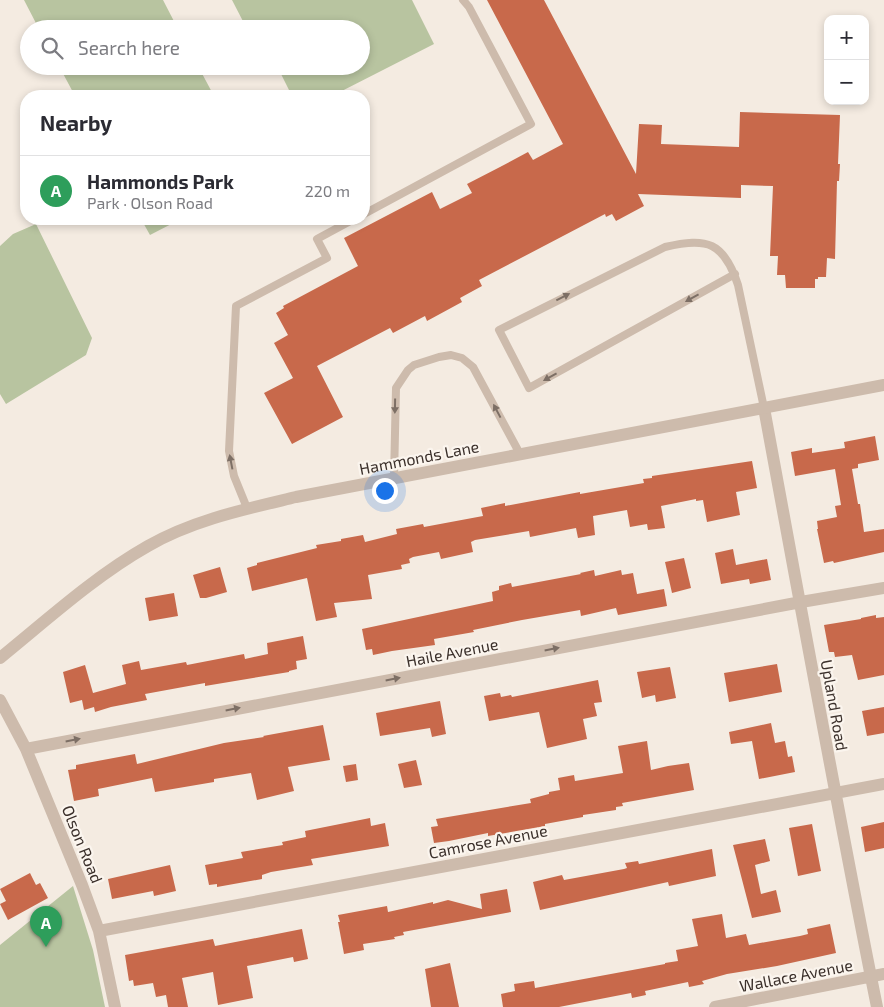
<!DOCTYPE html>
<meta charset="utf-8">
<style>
:root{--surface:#fff;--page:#f2f2f3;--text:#2b2b33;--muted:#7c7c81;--line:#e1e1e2;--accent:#7c3aed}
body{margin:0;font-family:"Exo 2",sans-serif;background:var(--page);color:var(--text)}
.controls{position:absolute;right:15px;top:15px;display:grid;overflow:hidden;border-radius:10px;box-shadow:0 2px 8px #0003}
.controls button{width:45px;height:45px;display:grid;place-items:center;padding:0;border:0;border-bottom:1px solid var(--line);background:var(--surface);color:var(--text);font:25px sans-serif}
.you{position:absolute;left:384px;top:490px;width:18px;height:18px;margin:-12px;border:4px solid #fff;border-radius:50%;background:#1a73e8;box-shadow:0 0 0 8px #1a73e833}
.badge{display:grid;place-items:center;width:32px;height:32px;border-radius:50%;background:var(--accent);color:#fff;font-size:16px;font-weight:700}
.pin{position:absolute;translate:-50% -41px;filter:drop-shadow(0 1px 2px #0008)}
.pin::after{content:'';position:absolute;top:26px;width:18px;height:15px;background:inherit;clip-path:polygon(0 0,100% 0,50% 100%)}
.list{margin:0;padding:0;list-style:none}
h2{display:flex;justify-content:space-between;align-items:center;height:65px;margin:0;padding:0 20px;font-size:21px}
h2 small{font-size:16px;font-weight:400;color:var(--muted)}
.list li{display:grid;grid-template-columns:32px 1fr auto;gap:15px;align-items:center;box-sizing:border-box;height:70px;padding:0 20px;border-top:1px solid var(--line)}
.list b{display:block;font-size:19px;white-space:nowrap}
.list p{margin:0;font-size:16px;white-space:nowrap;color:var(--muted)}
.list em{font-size:16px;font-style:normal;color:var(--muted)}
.icon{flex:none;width:28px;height:28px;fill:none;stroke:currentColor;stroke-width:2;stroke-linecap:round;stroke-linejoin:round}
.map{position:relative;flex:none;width:884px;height:1007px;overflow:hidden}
.search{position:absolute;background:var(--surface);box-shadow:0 2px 8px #0003;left:20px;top:20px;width:350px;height:55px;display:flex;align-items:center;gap:12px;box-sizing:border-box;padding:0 18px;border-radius:28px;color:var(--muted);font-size:19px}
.panel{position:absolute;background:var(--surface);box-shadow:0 2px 8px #0003;left:20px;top:90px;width:350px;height:135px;border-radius:20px}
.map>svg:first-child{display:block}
.green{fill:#b8c4a0}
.building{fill:#c8694b}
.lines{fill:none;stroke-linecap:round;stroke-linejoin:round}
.service{stroke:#cdbbac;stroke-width:8}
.minor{stroke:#cdbbac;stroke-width:12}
.tertiary{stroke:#cdbbac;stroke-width:12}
.oneway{fill:#7d6f65}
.labels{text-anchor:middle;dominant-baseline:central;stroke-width:4.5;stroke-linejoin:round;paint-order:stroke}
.street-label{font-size:16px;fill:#3b302b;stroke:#fbf5ee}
</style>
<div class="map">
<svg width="884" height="1007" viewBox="0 0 884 1007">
<rect width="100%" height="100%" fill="#f4ebe1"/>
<path class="green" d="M24 0H163L178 29H39Z
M232 0H412L434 44 332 96H292L278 68 267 66H361V29H247Z
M59 66H198L214 96H75Z
M141 219H181L150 235Z
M36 224 92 338 86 355 6 404 0 394V246L13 234Z
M73 886 93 950 105 1007H0V945Z"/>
<path class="building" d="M487 0H544L636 174 639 124 662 125 661 144 739 147 740 112 840 115 838 164H840L839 181H837L835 259 827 258 826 277H818V279H815V288H786L785 275H777L778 256H770L773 186 741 185V198L638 194 644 206 616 221 612 214 606 217 605 214 479 280 482 286 460 298 462 302 427 321 425 316 393 333 390 328 317 366 343 417 292 444 264 393 293 378 274 343 288 335 276 313 284 308 283 306 358 266 344 238 432 192 440 209 472 193 467 184 500 167 528 152 533 160 563 144Z
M875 436 879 460 858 464V468L852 469 858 504H860L864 532 884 529V552L834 563 833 561 824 563 817 529H818L817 521 837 517 835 506 841 505 835 469 795 476 791 452 812 448V453L845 448 844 442Z
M752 461 757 488 736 492 740 515 707 522 703 500 696 501V499L661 506 665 528 648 530 647 524 630 527 627 510 593 516 595 535 578 538 576 528 530 537 529 531 475 540 471 542 473 552 441 559 439 552 413 557 409 559 410 563 401 565 402 569 368 575 372 599 334 603 337 617 316 621 307 578 252 591 247 568 257 565V563L317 548 316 545 341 541V539L363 535 365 542 397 534 396 529 423 524 424 527 483 516 481 508 505 503V506L580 492V494L644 483 643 479 652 478V476Z
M733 549 736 565 767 559 771 580 750 584 749 579 721 584 715 553Z
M684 558 691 588 672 593 665 562Z
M220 567 227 592 206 598H200L193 575Z
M594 570 595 576 621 570 622 575 633 573 637 594 664 589 667 606 618 615 616 608 581 616 580 610 522 620 473 630 474 632 434 639 435 645 392 651 373 655 372 649 366 650 362 629 493 601 492 592 499 590V586L511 583 512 587 581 574 580 573Z
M174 593 178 616 149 621 145 598Z
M876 615V618L884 617V675L858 680 852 655 835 657 834 652H829L824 625 861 619V618Z
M303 636 307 659 296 661 297 669 289 671V672L205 686V683L145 694 147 700 111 707 95 712 94 707 84 710 82 700 70 703 63 672 85 665 93 693 126 684 122 665 139 661 141 670 186 662 187 665 244 654 245 659 268 654 267 643Z
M777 664 782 692 729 702 724 673Z
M670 667 676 698 656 702 655 695 642 698 637 672Z
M598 680 602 702 594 703 597 716 583 719 587 739 547 748 539 712 489 721 484 696 500 693 501 697 511 695 512 697Z
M440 701 446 734 432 737 430 728 380 736 376 713Z
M884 707V733L867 736 862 711Z
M771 723 775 743 785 741 788 757 792 756 795 772 759 779 752 741 731 744 729 732Z
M323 725 330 760 288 767 294 791 257 800 251 773 214 779V782L155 792 152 778 98 789 99 796 74 801 68 770 76 769V765L135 754 137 764 224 743 264 737 263 736Z
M647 741 651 770 668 766 689 763 694 790 622 803 623 806 616 807V810L583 815V817L545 824V826L488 836V833L449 841 434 843 431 827 438 826 436 819 531 803 530 799 549 794V792L560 790 558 778 574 775 575 781 623 773 618 746Z
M416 760 422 785 404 788 398 764Z
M356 764 358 780 346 782 343 766Z
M370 818 371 826 385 823 389 846 311 859 313 865 271 872 262 875V879L217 887V884L209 885 205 865 243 858 241 852 283 845 282 842 306 837 305 831Z
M884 822V848L865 852 861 827Z
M812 824 821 871 798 876 789 828Z
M765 839 770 861 755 865 761 894 776 890 781 912 752 918 733 845Z
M712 849 716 876 669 886 668 882 540 910 533 882 562 875 564 880 624 869 627 868 625 863 638 861 639 864Z
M170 865 176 891 154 896 153 891 112 899 108 879Z
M30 873 36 885 40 883 48 898 8 920 0 904 6 901 0 889Z
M507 889 511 912 403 932 404 935 394 937 395 939 363 944 364 950 344 954 338 922H340L338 915 387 906 388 912 433 902V904L448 900 482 909 480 894Z
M722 914 726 938 746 934 749 945 800 936 808 934 807 929 830 924 836 953 777 966 727 974 702 981 704 984 689 987 688 982 645 991 646 995 632 998 631 993 559 1007H503L501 994 515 991 514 984 534 981 535 988 665 964V963L678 961 676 950 698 946 692 919Z
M302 929 308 959 294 962 293 957 247 966 253 998 218 1005 213 972 182 978 188 1007H168L166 995 156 997 153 983 134 986 133 980 129 981 125 955 213 939 215 946Z
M450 963 459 1007H431L425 969Z"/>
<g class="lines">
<path class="service" d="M364 214 531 124 469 7 463 0
M735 274 529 388 499 330 665 247C707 237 724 242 738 285L764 408
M394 478 396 388 408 370 414 365 439 357 451 355 462 358 473 367 520 454
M247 508 234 476 229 451 236 306 327 258 317 239 354 219"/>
<path class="minor" d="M764 408C801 608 837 808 877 1007
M0 700 26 749 82 885 99 931 115 1007
M26 749 801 602 884 588
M99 931 884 784
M715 1007 884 974"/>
<path class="tertiary" d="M0 658C48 619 95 576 148 546 193 520 246 509 296 497L884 385"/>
</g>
<defs><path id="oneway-solid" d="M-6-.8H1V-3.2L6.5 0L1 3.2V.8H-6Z" transform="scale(1.25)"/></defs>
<g class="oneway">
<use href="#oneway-solid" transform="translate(563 297) rotate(-27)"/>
<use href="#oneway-solid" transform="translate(692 298) rotate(151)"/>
<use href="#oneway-solid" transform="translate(550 377) rotate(151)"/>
<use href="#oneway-solid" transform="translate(395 406) rotate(91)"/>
<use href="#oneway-solid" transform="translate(497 411) rotate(-118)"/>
<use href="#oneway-solid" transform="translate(231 462) rotate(-101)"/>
<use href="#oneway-solid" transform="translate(552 649) rotate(-11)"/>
<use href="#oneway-solid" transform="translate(393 679) rotate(-11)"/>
<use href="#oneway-solid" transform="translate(233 709) rotate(-11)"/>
<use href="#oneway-solid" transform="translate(73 740) rotate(-11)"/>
</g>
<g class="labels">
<g class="street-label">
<text transform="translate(419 457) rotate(-11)">Hammonds Lane</text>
<text transform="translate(452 652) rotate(-11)">Haile Avenue</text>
<text transform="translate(835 705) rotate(80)">Upland Road</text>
<text transform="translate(488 841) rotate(-11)">Camrose Avenue</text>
<text transform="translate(83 844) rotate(68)">Olson Road</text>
<text transform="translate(796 975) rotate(-11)">Wallace Avenue</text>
</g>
</g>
</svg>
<div class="controls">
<button>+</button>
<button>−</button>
</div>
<div class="you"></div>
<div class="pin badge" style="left:46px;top:947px;background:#2e9e5b">A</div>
<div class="search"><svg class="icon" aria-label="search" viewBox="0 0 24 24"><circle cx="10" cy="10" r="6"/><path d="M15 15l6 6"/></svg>Search here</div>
<section class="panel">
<h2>Nearby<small></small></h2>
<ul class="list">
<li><span class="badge" style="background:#2e9e5b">A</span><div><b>Hammonds Park</b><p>Park · Olson Road</p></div><em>220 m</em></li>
</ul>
</section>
</div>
